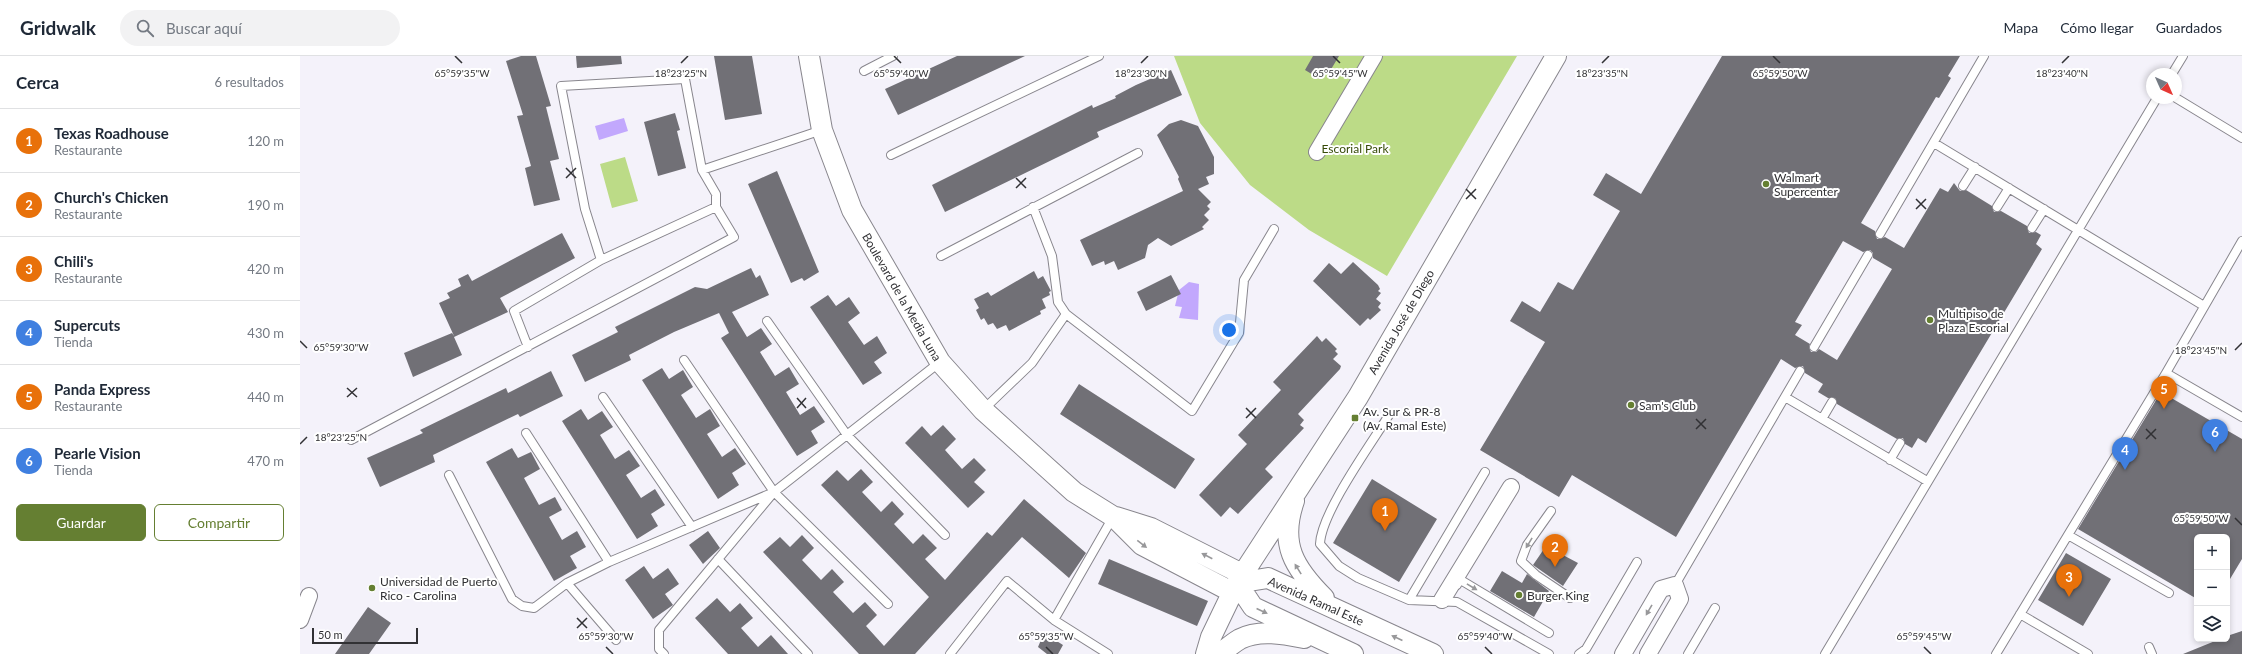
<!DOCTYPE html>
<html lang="es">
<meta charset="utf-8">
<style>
:root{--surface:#fff;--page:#f2f2f3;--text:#1f2937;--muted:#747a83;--line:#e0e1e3;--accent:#657f32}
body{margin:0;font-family:Lato,sans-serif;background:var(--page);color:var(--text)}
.controls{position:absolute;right:12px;bottom:12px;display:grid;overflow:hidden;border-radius:6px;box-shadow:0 2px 6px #0003}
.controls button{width:36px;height:36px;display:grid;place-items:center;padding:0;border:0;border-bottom:1px solid var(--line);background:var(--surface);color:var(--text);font:20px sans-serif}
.compass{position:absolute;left:1846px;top:12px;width:36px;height:36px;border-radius:50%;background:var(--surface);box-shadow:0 2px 6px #0003;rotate:135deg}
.scale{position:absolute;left:12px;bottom:10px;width:106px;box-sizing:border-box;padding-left:4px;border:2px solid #313134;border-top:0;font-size:11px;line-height:14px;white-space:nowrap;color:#313134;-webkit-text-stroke:3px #fff;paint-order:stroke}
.you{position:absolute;left:929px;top:274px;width:14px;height:14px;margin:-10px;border:3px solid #fff;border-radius:50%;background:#1a73e8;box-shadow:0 0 0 6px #1a73e833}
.badge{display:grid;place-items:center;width:26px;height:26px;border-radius:50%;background:var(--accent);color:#fff;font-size:13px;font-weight:700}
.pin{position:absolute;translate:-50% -33px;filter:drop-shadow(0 1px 2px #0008)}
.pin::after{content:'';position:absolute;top:21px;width:14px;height:12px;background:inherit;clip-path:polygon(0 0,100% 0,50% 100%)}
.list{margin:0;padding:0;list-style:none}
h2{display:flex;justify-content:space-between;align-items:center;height:52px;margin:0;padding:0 16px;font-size:17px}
h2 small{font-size:13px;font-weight:400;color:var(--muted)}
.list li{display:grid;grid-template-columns:26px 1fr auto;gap:12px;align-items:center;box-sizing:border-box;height:64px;padding:0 16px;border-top:1px solid var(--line)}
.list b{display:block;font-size:15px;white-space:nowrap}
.list p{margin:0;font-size:13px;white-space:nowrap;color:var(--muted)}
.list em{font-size:13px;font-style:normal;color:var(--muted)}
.actions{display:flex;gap:8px;padding:12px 16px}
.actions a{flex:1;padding:9px 0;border:1px solid var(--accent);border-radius:6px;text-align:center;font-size:14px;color:var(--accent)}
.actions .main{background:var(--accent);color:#fff}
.icon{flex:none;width:22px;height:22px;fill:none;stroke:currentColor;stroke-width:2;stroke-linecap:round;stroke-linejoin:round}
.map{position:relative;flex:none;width:1942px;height:598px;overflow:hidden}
header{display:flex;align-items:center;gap:24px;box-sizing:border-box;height:56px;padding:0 20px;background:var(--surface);border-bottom:1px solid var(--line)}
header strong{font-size:19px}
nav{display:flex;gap:22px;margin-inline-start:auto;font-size:14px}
.search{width:280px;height:36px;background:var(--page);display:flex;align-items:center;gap:10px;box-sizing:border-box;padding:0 14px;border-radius:22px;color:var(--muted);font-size:15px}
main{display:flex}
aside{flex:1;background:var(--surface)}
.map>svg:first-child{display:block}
.green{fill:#bcdb87}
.water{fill:#c2a8fd}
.building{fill:#717076;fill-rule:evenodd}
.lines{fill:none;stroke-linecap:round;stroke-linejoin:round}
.service-casing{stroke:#88868d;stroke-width:10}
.minor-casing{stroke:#88868d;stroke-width:18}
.tertiary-casing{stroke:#88868d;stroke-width:22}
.service{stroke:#fff;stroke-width:8}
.minor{stroke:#fff;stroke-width:16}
.tertiary{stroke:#fff;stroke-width:20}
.oneway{fill:#98989a}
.ticks{fill:none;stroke:#313134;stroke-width:1.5}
.poi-dot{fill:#657f32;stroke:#fff;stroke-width:1.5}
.labels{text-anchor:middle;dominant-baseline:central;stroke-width:4;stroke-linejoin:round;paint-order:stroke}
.park-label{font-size:12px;fill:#374b08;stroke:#fff}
.poi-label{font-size:12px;fill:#313134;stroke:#fff;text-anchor:start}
.street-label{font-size:12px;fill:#313134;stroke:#fff}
.ticks-label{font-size:10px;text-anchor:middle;fill:#313134;stroke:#fff;stroke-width:4;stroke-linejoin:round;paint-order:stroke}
</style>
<header>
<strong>Gridwalk</strong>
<div class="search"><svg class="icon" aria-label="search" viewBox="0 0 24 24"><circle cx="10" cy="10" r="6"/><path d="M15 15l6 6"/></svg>Buscar aquí</div>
<nav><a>Mapa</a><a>Cómo llegar</a><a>Guardados</a></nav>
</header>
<main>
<aside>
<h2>Cerca<small>6 resultados</small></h2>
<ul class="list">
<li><span class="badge" style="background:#e8710a">1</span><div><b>Texas Roadhouse</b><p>Restaurante</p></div><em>120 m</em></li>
<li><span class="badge" style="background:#e8710a">2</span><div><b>Church's Chicken</b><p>Restaurante</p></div><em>190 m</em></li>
<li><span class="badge" style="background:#e8710a">3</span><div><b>Chili's</b><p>Restaurante</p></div><em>420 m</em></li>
<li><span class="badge" style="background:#3f7fe0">4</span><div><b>Supercuts</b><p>Tienda</p></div><em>430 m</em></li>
<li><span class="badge" style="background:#e8710a">5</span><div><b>Panda Express</b><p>Restaurante</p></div><em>440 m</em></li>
<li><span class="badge" style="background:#3f7fe0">6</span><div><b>Pearle Vision</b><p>Tienda</p></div><em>470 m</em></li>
</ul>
<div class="actions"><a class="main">Guardar</a><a>Compartir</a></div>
</aside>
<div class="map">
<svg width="1942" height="598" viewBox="0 0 1942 598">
<rect width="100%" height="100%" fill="#f4f2fa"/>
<path class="green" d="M874 0H1217L1087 220 1009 174 950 129 900 67Z
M325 101 338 145 312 152 300 108Z"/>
<path class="water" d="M324 62 328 75 299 84 295 70Z
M889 226 899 228 898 264 879 262 882 251 875 250 879 234Z"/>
<path class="building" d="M221 0H236L251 50 246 51 259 103 250 105 260 144 234 150 225 112 231 110 217 60 223 59 206 5Z
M276 0H321L322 8 277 12Z
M414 0H452L462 58 425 64Z
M657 0H725L598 59 585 33Z
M1013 0H1039L1030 15 1026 13 1020 23 1005 14Z
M1422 0H1660L1648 20 1651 22 1639 42 1636 41 1561 167 1575 175 1577 183H1580L1585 181 1604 192 1640 132 1648 136 1654 127 1660 135 1666 134 1692 150 1694 156 1701 155 1727 170 1729 177 1736 176 1741 179 1736 188 1742 193 1626 387 1618 382 1612 392 1605 388 1603 382 1597 383 1537 348 1535 342H1528L1518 336 1523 328 1505 317 1503 310 1495 312 1481 303 1376 481 1272 419 1259 441 1180 394 1245 286 1210 265 1222 245 1240 256 1258 226 1273 234 1320 155 1293 139 1306 117 1341 138ZM1543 185 1563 196 1570 194 1573 197V202L1592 213 1537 304 1519 293 1516 296H1511L1509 291 1510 288 1495 279 1502 269 1495 266Z
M871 14 882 39 797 76 799 81 645 156 632 129 792 49 793 52 816 42 815 40 836 29Z
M375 57 380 74 377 75 386 112 358 120 344 66Z
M881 64 898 70 914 101V118L906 121 909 128 898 133 911 146 907 150 910 153 904 159 909 164 902 171 904 173 871 190 858 182 848 189 845 202 818 214 814 205 805 209 804 205 792 210 780 184 883 135 878 123 879 121 857 79 869 68Z
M477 115 519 216 504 225 502 222 491 227 448 128Z
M262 177 275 202 200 242 208 256 154 281 162 299 113 321 104 297 152 277 154 280 139 247 150 242 147 237 161 230 158 223 168 218 172 225Z
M1053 206 1078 229 1080 233 1078 235 1081 237 1076 243 1081 247 1078 251 1081 254 1070 264 1068 262 1060 270 1013 225 1029 207 1041 218Z
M451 212 456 222 460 219 469 239 432 256 447 281 461 272 472 288 460 296 475 320 489 311 499 328 486 336 500 359 514 350 525 366 511 375 518 387 497 400 421 282 429 277 419 257 374 276 329 299 331 304 285 326 272 299 318 276 315 271 395 231 407 233Z
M734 215 738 223 743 220 751 235 749 236 750 239 742 243 746 252 740 255 741 258 709 275 706 269 697 273 693 267 688 269 684 262 681 264 676 254 679 252 674 243 688 236 691 240Z
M871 219 881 238 846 255 837 236Z
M528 239 536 250 549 241 560 257 548 266 564 289 577 280 587 297 574 306 582 317 563 329 510 251Z
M1017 280 1022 286 1026 282 1037 293 1035 295 1038 298 1033 303 1041 310 1040 313 998 358 1004 364 1000 369 1004 372 965 413 973 421 938 458 930 451 921 461 899 439 947 388 938 379 981 334 973 326Z
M362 312 369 323 383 314 393 331 381 339 396 362 410 353 420 370 407 378 422 401 435 392 446 408 432 417 439 429 418 443 342 324Z
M251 315 263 340 220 361 218 358 133 399 135 406 80 431 67 402 123 377 120 374 206 332 208 337Z
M779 328 895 403 875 433 760 358Z
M1861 336 1942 383V503L1927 528V481H1897V543L1778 473Z
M281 353 288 364 302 355 313 371 300 379 315 403 329 394 340 410 326 419 341 442 355 433 365 449 351 458 358 470 337 483 262 365Z
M643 369 656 383 645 394 662 413 674 402 686 414 674 426 685 436 668 452 605 387 622 370 631 380Z
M212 392 218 402 231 396 240 413 224 422 239 449 255 441 262 454 249 461 262 484 277 475 286 491 270 500 277 512 254 525 186 406Z
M561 413 573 426 562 436 581 456 592 445 604 458 594 468 613 488 623 478 637 492 625 503 645 524 687 476 692 480 724 443 786 497 769 522 722 481 615 598H559L463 496 480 481 490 491 502 479 514 492 502 504 521 524 532 513 544 526 533 536 553 557 565 546 577 559 566 570 584 590 629 541 521 429 537 414 548 425Z
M1072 423 1137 463 1099 526 1033 487Z
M408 475 420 492 403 508 389 489Z
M1246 490 1278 507 1263 530 1233 509Z
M1766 497 1811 523 1783 570 1738 544Z
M809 503 908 545 897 570 798 528Z
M344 510 353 523 368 512 379 528 365 538 373 549 353 563 325 524Z
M1202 515 1222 527 1227 518 1249 535 1234 561 1190 535Z
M417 542 430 556 440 547 453 562 441 572 458 591 471 579 488 598H428L395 562Z
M68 551 91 567 69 598H35Z
M1942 575V598H1883L1920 583H1927V580Z
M744 577 763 589 758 598H747L738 591Z"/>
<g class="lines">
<defs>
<path id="service" d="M564 15 593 0
M1872 18 1883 0
M1876 42 1942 82
M1634 87 1904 250
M591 99 799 0
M402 114 522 74
M1663 130 1675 111
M733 151 752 200 758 246 766 258
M1697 151 1709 132
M1732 172 1744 153
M1580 178 1684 0
M641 200 838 97
M467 265 547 379 645 479
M228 291 214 255 301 204 416 151
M1514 291 1568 199
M384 304 474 436 588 548
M1866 317 1942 361
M303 341 392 471
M1485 341 1627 425
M683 354 732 307 766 258 892 355 939 277 944 224 974 173
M1089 359C1071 388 1021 457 1020 488L1039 510 1058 522 1109 544 1157 546 1249 598
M1522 363 1532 346
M226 377 309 506
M51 384 434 181 416 151V138L402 114 385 23 261 30 285 153 301 204
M1590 404 1600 387
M149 419 212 543 222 550 234 552 267 527 309 506 474 436
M1251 455 1227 489 1221 505 1236 519 1270 542
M1768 479 1869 537
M418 503 508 598
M267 527 316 584
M1157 529 1159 523 1249 577
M1375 529 1500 315
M1109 544 1185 416
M1720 558 1788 598
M754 564 813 461
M1849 591 1852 598
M364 598 359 593V574L474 436 640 306
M650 598 707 525 754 564 808 598
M1279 598 1286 593 1337 506
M1388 598 1415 552
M1525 598 1857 42
M1696 598 1866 317 1942 185"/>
<path id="minor" d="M1017 96 1074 0
M1142 544 1211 431
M0 564 9 540
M1323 598 1361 533 1375 529 1380 543 1348 598"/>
<path id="tertiary" d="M509 0 522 74 552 154 640 306 683 354 774 436 814 461 842 489 932 536
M994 445C979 488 994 512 1024 542
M816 461 851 472 942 518
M937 527 968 522 1133 598
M937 527 953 551 1053 598
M906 598 911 581 937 527 1058 341 1256 0
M920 598C926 593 933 587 940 583 959 573 984 578 1004 582"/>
</defs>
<use href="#service" class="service-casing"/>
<use href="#minor" class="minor-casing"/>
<use href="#tertiary" class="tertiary-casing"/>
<use href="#service" class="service"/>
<use href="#minor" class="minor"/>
<use href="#tertiary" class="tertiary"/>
</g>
<defs><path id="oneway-solid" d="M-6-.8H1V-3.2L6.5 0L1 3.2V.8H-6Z"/></defs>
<g class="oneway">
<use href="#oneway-solid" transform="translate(1229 487) rotate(121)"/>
<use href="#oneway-solid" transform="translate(842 488) rotate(38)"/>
<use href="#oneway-solid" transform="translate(907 500) rotate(-153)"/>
<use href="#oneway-solid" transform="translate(998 513) rotate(-122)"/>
<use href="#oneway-solid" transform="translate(1172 531) rotate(31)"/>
<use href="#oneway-solid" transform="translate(1349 554) rotate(120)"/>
<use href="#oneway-solid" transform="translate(962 555) rotate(25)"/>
<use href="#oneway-solid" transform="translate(1097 582) rotate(-155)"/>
</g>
<path class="ticks" d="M155 0 162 7M594 0 601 7M1033 0 1040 7M1473 0 1480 7M381 7 388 0M841 7 848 0M1302 7 1309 0M1762 7 1769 0M266 112 276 122M266 122 276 112M716 122 726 132M716 132 726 122M1166 133 1176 143M1166 143 1176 133M1616 143 1626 153M1616 153 1626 143M0 285 7 292M1935 294 1942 287M47 332 57 341M47 341 57 332M497 342 506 352M497 352 506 342M946 352 956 362M946 362 956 352M1396 363 1406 373M1396 373 1406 363M1846 373 1856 383M1846 383 1856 373M0 388 7 381M1935 462 1942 469M277 562 287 572M277 572 287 562M306 591 313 598M746 591 753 598M1185 591 1192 598M1624 591 1631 598"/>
<g class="poi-dot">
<circle cx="1466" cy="128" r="4"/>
<circle cx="1630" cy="264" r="4"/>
<circle cx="1331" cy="349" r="4"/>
<rect x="1051" y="358" width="8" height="8" rx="2"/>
<circle cx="72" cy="532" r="4"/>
<circle cx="1219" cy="539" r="4"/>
</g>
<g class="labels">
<g class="park-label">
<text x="1055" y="92">Escorial Park</text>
</g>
<g class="poi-label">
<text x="1474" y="121">Walmart<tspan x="1474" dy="14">Supercenter</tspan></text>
<text x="1638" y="257">Multipiso de<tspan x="1638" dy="14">Plaza Escorial</tspan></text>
<text x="1339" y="349">Sam's Club</text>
<text x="1063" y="355">Av. Sur &amp; PR-8<tspan x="1063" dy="14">(Av. Ramal Este)</tspan></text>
<text x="80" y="525">Universidad de Puerto<tspan x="80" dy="14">Rico - Carolina</tspan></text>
<text x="1227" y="539">Burger King</text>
</g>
<g class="street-label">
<text transform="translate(602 241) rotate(60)">Boulevard de la Media Luna</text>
<text transform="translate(1101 266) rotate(-60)">Avenida José de Diego</text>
<text transform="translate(1016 545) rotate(24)">Avenida Ramal Este</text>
</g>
</g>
<g class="ticks-label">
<text x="162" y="21">65°59'35"W</text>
<text x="381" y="21">18°23'25"N</text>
<text x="601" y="21">65°59'40"W</text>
<text x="841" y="21">18°23'30"N</text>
<text x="1040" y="21">65°59'45"W</text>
<text x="1302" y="21">18°23'35"N</text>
<text x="1480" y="21">65°59'50"W</text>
<text x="1762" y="21">18°23'40"N</text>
<text x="41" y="295">65°59'30"W</text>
<text x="1901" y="298">18°23'45"N</text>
<text x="41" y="385">18°23'25"N</text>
<text x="1901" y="466">65°59'50"W</text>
<text x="1185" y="584">65°59'40"W</text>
<text x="1624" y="584">65°59'45"W</text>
<text x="306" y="584">65°59'30"W</text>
<text x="746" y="584">65°59'35"W</text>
</g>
</svg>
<div class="controls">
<button>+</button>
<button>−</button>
<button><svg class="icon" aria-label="layers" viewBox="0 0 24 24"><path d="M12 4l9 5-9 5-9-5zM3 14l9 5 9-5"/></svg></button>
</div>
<svg class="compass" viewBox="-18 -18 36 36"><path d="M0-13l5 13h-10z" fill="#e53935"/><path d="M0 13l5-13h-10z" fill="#747a83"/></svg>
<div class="scale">50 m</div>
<div class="you"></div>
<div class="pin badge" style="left:1085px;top:475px;background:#e8710a">1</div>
<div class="pin badge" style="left:1255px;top:511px;background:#e8710a">2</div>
<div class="pin badge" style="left:1769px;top:541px;background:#e8710a">3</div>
<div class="pin badge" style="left:1825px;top:414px;background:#3f7fe0">4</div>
<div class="pin badge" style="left:1864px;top:353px;background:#e8710a">5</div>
<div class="pin badge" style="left:1915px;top:396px;background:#3f7fe0">6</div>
</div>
</main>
